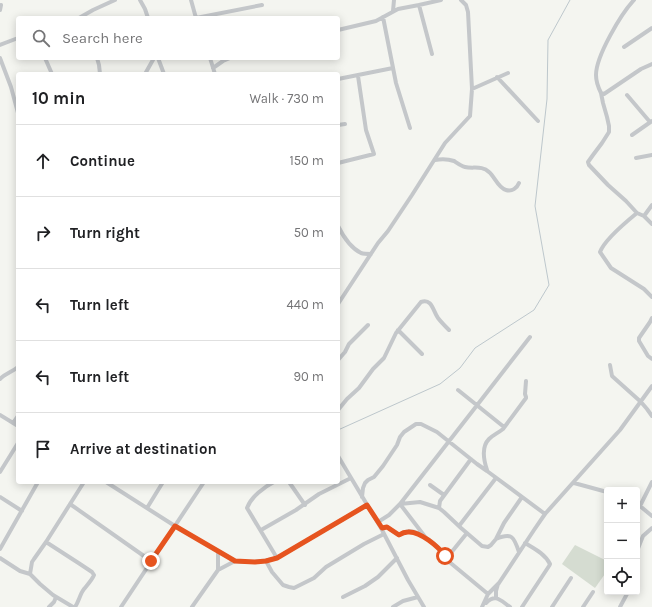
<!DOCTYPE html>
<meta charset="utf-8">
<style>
:root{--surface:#fff;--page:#f6f6f6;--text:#202124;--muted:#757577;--line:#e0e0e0}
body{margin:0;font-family:Karla,sans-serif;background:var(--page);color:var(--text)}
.controls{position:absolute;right:12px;bottom:12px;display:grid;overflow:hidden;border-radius:4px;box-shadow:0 2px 10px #0003}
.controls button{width:36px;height:36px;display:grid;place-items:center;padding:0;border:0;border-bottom:1px solid var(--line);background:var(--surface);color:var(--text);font:20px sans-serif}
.stop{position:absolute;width:12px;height:12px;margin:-9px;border:3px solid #e6541f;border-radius:50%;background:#fff}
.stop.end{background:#e6541f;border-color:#fff;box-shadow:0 1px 4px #0008}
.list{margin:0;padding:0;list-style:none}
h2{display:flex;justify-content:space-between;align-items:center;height:52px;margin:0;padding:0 16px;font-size:17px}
h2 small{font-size:13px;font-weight:400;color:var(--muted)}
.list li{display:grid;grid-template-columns:26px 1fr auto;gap:12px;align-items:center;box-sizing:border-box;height:72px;padding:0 16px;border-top:1px solid var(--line)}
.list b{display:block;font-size:15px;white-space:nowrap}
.list em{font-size:13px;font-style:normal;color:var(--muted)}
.icon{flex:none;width:22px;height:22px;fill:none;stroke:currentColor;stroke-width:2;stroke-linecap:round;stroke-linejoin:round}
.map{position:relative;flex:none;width:652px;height:607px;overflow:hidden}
.search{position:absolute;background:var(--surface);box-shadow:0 2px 10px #0003;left:16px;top:16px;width:324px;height:44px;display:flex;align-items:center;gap:10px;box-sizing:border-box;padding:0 14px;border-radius:4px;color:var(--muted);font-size:15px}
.panel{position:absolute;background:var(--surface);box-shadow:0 2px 10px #0003;left:16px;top:72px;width:324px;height:412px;border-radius:4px}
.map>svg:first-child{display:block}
.green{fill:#d5dcd1}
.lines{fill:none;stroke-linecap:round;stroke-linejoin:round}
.stream{stroke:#bdc7cc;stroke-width:1}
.minor{stroke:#c4c7ca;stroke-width:4}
.route{stroke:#e6541f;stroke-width:5}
</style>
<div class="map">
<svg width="652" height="607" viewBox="0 0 652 607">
<rect width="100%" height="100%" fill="#f4f5f0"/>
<path class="green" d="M575 545 607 561V571L595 588 562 564Z"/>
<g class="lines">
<path class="stream" d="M338 430 440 384 460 368 475 348 534 310 549 285 535 206 547 99 548 40 570 0"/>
<path class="minor" d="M140 0 145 9 148 18
M191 0 196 18 262 5
M634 0C621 14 596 56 596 75 596 82 598 87 601 93L604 94 641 69 652 64
M419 5 432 54
M0 10 1 5
M393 11 394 0
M383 17 396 83 410 128
M79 18 93 10 115 0
M338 30 376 21 398 9 419 5 441 0
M0 45 18 38
M624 47 652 28
M0 58 11 87 18 113
M45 58 52 74
M97 58 99 65 100 74
M158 58 164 74
M210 58 215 74
M213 68 223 61 230 58
M145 74 154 58
M497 77 538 121
M338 79 393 68
M472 89 508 73
M601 93 603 103 607 117 609 126V132L602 143 593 155 588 162 589 165 608 185 626 201 637 213 644 216 652 224
M627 95 650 122
M338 125 345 124
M632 135 652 121
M636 158 652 155
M435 160C441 159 448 159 454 161 457 163 461 166 465 167 473 169 482 165 489 172 495 177 498 188 506 190 512 192 517 188 519 183
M338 163 374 154 366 130 358 76
M637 213C626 222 605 239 600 252L611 268 644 289 652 297
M644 216 652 205
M338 226C343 236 351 248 361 253 364 254 368 254 371 254
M338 304 378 243 388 231 412 195 445 143 470 116 472 89 468 12 466 5 461 0
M652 318 650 322 639 338V341L648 356 652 359
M398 330 422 354
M338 360 345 352 349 344 368 325
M610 365 612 376 641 402 647 409 652 416
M0 379C5 374 12 372 18 367
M458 390 504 427
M338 410 347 399 359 388 373 369 384 358 396 333 421 302C432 298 433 311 438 318 441 322 445 326 449 330
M0 415 18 426
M13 423 18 416
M338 456 381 528 408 580 424 607
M487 470C484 461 481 447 489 439 493 435 498 433 503 429L526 398V397L525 394 526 381
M0 472 18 443
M106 482 175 526 235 561C250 563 263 562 277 558L367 505
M274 482C264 487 251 497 247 508L277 558
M289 482 305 505
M574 483 607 492
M430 485 444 495
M0 497 22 511
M362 497 363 488 365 483 368 480 374 477 383 466 397 445 400 437 404 432 416 424H421L437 432 477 464 487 471 545 514
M70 504 151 561
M637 505 640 506 652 516
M640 506 652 482
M147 508 163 482
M439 508 440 501 471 459
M378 522 389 515 400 504 420 502 439 508 444 512 461 528 482 546 488 547 491 545 496 539 504 523 522 497
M459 526 496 478
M381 528 387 527 399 535C403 533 405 532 409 531 422 531 442 549 447 560L488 594
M261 530 296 510 319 494 351 478
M426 538 400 504 471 413 530 337
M496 539C512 532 514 537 519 552
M46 542 80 564 92 572 94 575C92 580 88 584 84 589 80 594 79 601 75 607
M0 549 38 482
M637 551 643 536 652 528
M0 558 20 571 30 574 40 584 53 595 73 607
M446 559 467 533
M266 561 272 572 283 585 289 587 294 588 314 578 326 567 364 544 384 534
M218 570V552
M30 574 32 562 34 559 46 542 84 482
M343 597 365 586 378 577 397 558
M496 598V591L498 584
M486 603C496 593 501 601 510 607
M49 607 54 602 56 597
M121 607 204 482
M192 607 218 570 235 561
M393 607 403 601 418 597
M482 607 488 594 499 583 534 530 545 514 620 430 652 386
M522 607 549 566 550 564C545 554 535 549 525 543
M552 607 571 578
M583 607 593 592
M620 607 628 592"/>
</g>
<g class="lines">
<path class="route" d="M151 561 175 526 235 561 255 562 266 561 277 558 367 505 382 528 387 527 399 535C402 533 405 532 408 532 420 531 439 547 445 556"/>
</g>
</svg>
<div class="controls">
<button>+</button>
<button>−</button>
<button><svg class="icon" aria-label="locate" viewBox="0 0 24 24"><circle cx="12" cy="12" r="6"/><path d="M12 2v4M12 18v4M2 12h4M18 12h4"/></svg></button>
</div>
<div class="stop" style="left:445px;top:556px"></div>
<div class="stop end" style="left:151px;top:561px"></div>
<div class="search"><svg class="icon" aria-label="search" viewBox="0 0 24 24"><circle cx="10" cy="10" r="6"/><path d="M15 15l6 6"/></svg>Search here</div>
<section class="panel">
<h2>10 min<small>Walk · 730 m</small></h2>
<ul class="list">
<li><svg class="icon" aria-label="ahead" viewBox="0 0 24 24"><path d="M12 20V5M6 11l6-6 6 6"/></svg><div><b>Continue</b></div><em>150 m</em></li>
<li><svg class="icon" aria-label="right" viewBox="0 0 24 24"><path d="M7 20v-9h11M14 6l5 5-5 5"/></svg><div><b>Turn right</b></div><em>50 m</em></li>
<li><svg class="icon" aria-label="left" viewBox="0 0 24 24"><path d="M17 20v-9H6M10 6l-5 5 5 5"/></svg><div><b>Turn left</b></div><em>440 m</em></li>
<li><svg class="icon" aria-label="left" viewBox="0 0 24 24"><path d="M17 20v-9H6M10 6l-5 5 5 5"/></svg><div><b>Turn left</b></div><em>90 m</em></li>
<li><svg class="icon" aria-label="arrive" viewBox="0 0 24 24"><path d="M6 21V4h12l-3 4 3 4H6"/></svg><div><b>Arrive at destination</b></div></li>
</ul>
</section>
</div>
